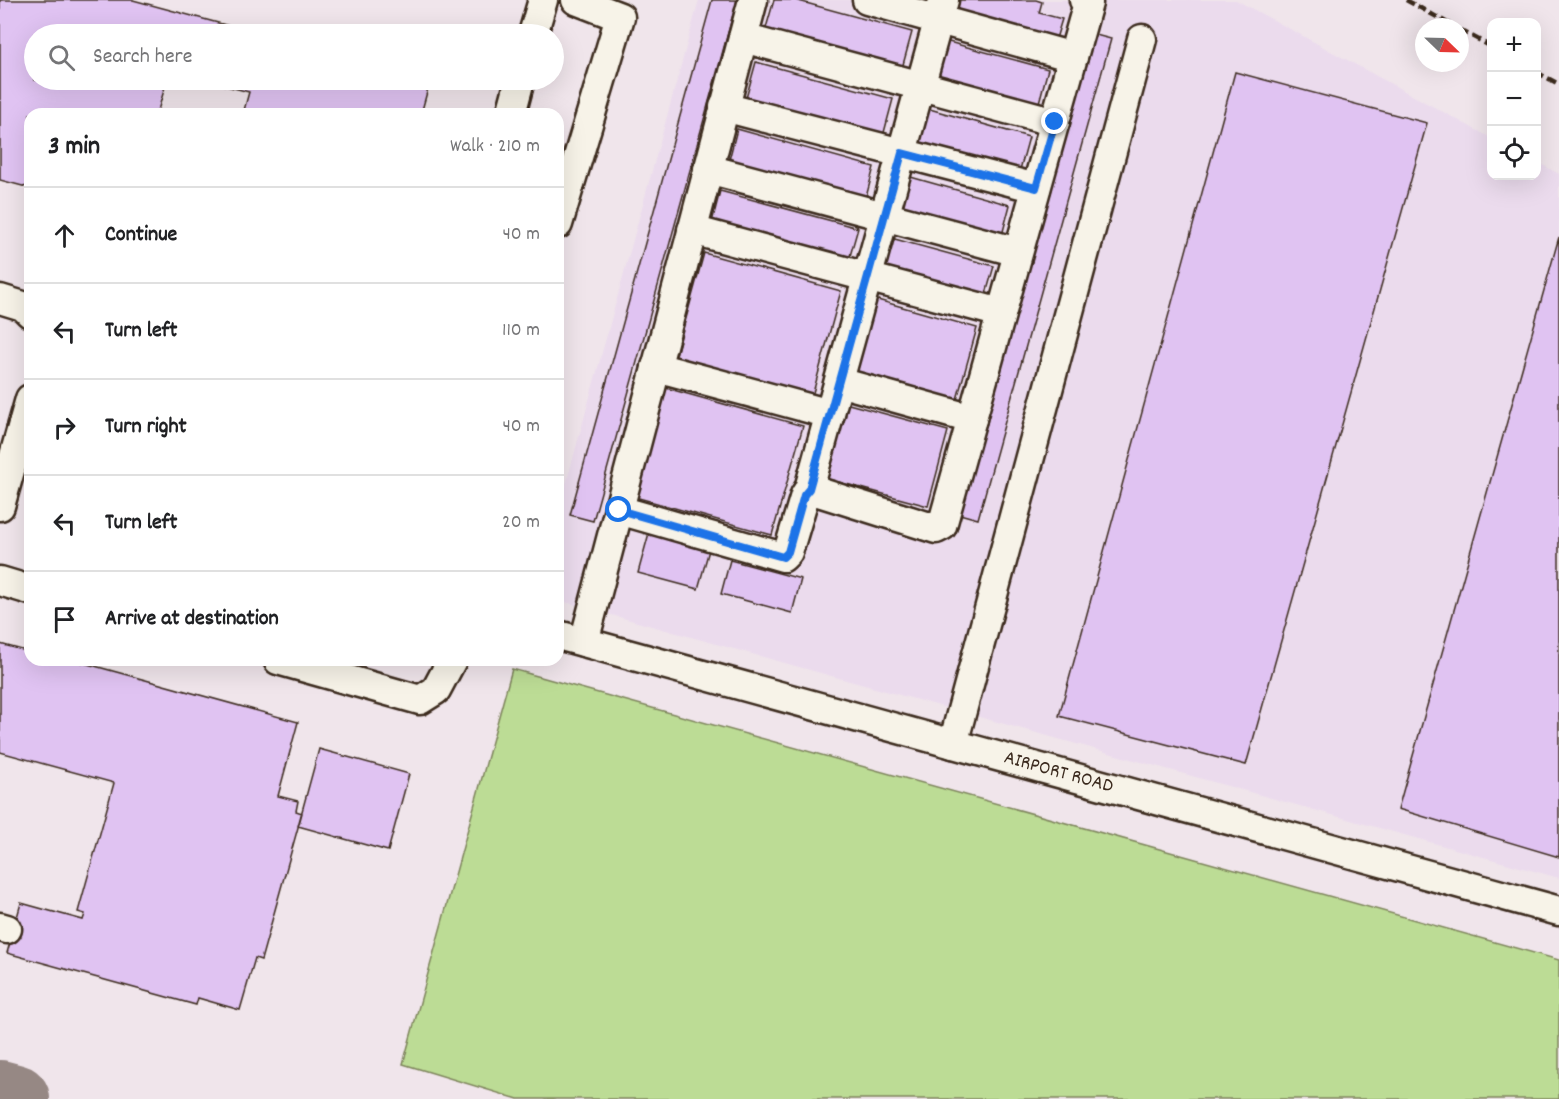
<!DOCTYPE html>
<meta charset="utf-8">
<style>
:root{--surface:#fff;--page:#f6f6f6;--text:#202124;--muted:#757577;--line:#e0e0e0}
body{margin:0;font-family:Dekko,sans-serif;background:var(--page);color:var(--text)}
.controls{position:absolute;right:18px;top:18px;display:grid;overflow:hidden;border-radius:12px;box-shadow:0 6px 24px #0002}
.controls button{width:54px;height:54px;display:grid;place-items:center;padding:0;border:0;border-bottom:2px solid var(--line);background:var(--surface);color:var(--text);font:30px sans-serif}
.compass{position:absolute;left:1415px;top:18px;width:54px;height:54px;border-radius:50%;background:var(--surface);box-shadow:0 6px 24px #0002;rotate:113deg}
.stop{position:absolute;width:18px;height:18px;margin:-14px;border:4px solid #1a73e8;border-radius:50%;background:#fff}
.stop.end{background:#1a73e8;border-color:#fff;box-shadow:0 2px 6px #0008}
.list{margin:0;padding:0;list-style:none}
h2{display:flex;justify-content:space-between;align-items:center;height:78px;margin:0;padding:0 24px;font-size:26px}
h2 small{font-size:20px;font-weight:400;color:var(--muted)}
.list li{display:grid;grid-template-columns:39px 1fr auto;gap:18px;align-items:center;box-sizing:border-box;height:96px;padding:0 24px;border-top:2px solid var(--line)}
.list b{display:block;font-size:22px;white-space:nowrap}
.list em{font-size:20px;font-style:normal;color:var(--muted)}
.icon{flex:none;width:33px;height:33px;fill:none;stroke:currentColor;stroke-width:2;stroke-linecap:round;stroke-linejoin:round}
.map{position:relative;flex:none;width:1559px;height:1099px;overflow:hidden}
.search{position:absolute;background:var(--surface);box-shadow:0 6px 24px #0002;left:24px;top:24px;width:540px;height:66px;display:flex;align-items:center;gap:15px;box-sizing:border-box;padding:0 21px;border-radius:33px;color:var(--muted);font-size:22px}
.panel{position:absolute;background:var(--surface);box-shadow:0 6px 24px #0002;left:24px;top:108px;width:540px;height:558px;border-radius:18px}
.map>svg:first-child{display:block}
.built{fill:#ebdbed}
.green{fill:#bcdc95;stroke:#7c835a;stroke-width:1.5}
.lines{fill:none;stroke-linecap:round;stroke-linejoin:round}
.taxiway{stroke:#968884;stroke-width:70}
.building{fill:#e0c3f2;stroke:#3b2a1e;stroke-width:1.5}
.minor-casing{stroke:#3b2a1e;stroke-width:33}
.minor{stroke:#f7f3e8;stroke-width:28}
.rail{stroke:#3b2a1e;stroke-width:4.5;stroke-dasharray:9 4.5;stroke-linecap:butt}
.route{stroke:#1a73e8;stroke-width:8}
.labels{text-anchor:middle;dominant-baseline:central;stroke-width:4.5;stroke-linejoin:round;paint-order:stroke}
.street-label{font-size:20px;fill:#3b2a1e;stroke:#f7f3e8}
</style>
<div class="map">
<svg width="1559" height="1099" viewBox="0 0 1559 1099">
<rect width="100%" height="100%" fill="#f0e5eb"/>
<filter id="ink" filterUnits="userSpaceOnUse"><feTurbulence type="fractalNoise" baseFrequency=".0167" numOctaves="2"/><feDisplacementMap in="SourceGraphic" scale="12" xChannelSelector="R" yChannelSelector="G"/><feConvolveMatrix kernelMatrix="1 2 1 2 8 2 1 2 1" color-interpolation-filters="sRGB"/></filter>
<g filter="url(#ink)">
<path class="built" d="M699 0H1236L1491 138 1492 176H1536L1537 162 1559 174V878L558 600V513Z"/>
<path class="green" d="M512 669 1559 960V1099H518L403 1064Z"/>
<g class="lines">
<path class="taxiway" d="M0 1095 15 1099"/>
</g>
<path class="building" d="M0 0H133L259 34H34V80H167L157 114H30V188L0 180Z
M712 0H737L593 521 570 515Z
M774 0H795L912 32 901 72 764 35Z
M957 0H1036L1042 2 1039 13 1062 19 1055 42 953 14Z
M1088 33 1111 39 978 519 956 513Z
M945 41 1048 69 1037 110 934 81Z
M756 62 893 99 882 140 745 102Z
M1235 72 1427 123 1246 765 1059 716Z
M204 80H424L430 81 421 114H243L249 92Z
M926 108 1029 137 1018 177 915 149Z
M737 129 874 167 865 201 728 164Z
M907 176 1010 205 1001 239 898 211Z
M720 191 858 228 848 263 711 226Z
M1559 237V857L1398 809Z
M891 238 994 266 984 301 881 273Z
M704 253 841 291 811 400 674 362Z
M874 299 977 328 956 403 853 375Z
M666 388 803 426 772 535 635 497Z
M845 403 948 431 928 506 824 478Z
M649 533 709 550 698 589 638 573Z
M730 560 801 579 792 613 721 594Z
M0 644 30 652V660H73L298 722 278 796 298 801 296 811 302 813 261 960 255 958 240 1010 198 998 196 1005 7 953 21 903 83 920 85 914 78 912 114 783 0 752Z
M319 749 409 774 388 851 298 826Z"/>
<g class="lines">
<defs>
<g id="minor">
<path d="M867 0 1073 57"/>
<path d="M533 34 543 0"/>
<path d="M743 38 1055 122"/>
<path d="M724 107 1036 188"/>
<path d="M511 114 520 80"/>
<path d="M708 169 1018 252"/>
<path d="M558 224 620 17 576 0"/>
<path d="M692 230 1001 313"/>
<path d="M0 299 23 306 30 313"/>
<path d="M656 367 830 414"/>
<path d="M839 382 972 419"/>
<path d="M809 489 944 0"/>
<path d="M0 506 30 399"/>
<path d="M619 510 783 557 788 552 805 495 809 489 936 529 942 526 1088 3 1084 0"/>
<path d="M0 581 30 590"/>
<path id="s1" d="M558 635 1559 911"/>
<path d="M584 642 753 0"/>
<path d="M278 660 420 700 436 690 452 660"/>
<path d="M953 744 1142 39"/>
<path d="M0 927 7 929"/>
</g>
</defs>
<use href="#minor" class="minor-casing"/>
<use href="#minor" class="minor"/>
<path class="rail" d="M1406 0 1455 27
M1460 30 1492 47
M1536 72 1559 84"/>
</g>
</g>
<g class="lines" filter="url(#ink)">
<path class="route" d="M619 510 783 557 788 552 804 495 809 489 902 153 1036 188 1055 122"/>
</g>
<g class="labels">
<g class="street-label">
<text stroke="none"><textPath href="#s1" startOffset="519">AIRPORT ROAD</textPath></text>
</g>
</g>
</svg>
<div class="controls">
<button>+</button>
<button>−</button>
<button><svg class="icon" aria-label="locate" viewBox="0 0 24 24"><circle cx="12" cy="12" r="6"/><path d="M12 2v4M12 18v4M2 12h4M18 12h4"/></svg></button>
</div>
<svg class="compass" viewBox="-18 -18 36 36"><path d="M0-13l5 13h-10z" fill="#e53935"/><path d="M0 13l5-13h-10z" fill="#757577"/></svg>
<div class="stop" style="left:619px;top:510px"></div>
<div class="stop end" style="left:1055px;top:122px"></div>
<div class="search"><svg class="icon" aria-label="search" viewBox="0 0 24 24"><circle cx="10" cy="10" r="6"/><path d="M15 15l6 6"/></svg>Search here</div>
<section class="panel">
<h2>3 min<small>Walk · 210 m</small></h2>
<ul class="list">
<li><svg class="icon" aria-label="ahead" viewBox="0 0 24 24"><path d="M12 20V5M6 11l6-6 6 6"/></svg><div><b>Continue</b></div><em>40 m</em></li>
<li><svg class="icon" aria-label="left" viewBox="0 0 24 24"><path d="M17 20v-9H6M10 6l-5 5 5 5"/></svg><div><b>Turn left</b></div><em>110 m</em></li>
<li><svg class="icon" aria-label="right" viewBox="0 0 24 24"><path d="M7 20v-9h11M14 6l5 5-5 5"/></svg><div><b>Turn right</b></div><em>40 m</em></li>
<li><svg class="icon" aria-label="left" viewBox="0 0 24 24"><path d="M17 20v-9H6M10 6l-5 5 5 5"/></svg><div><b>Turn left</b></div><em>20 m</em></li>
<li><svg class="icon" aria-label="arrive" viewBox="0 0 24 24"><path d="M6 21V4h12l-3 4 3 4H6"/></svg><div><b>Arrive at destination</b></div></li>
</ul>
</section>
</div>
